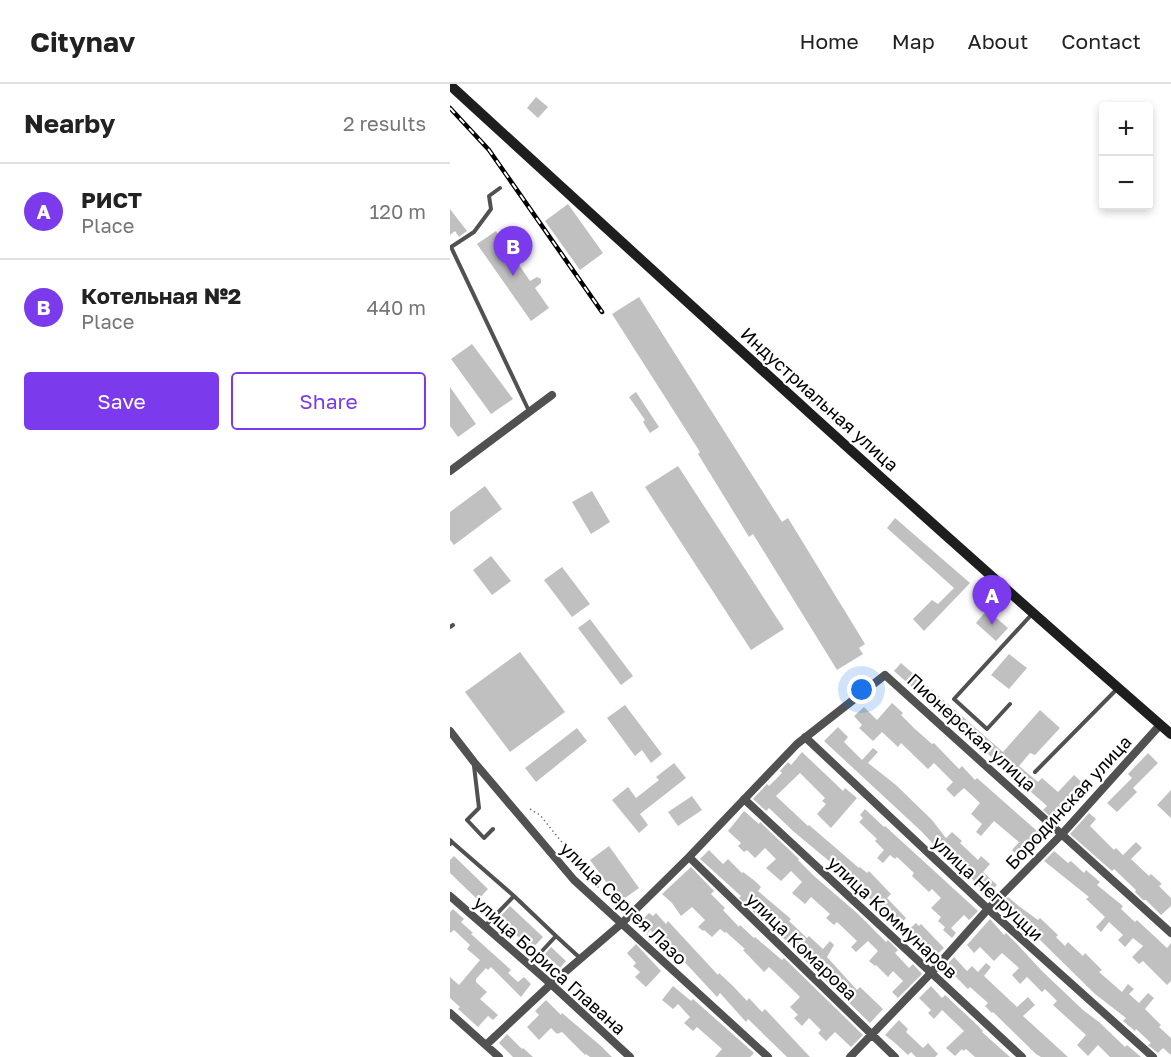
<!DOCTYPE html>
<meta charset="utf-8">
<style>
:root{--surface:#fff;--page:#f6f6f6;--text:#222;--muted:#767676;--line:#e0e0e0;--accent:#7c3aed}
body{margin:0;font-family:"Golos Text",sans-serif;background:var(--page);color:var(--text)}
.controls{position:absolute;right:18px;top:18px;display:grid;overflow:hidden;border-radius:6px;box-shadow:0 3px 9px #0003}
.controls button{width:54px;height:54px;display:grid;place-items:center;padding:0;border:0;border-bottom:2px solid var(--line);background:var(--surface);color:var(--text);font:30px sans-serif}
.you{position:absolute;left:412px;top:606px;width:21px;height:21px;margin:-15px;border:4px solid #fff;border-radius:50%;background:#1a73e8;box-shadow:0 0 0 9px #1a73e833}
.badge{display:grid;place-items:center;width:39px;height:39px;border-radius:50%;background:var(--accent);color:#fff;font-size:20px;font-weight:700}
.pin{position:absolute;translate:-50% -50px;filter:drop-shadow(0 2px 3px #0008)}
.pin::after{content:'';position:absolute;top:32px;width:21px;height:18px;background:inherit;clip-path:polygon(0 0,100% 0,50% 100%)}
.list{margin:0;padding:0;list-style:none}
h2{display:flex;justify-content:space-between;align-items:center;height:78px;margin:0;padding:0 24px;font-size:26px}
h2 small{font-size:20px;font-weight:400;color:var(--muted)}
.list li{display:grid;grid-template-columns:39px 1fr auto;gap:18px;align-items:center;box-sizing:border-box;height:96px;padding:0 24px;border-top:2px solid var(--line)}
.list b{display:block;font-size:22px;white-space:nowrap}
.list p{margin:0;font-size:20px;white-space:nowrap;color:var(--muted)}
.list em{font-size:20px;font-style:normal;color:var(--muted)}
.actions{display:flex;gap:12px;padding:18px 24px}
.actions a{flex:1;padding:14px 0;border:2px solid var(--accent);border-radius:6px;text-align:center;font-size:21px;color:var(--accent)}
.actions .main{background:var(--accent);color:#fff}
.map{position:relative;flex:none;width:721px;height:973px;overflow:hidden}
header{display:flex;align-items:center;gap:36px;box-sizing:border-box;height:84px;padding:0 30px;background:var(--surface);border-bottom:2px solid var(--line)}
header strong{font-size:28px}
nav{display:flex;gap:33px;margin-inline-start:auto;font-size:21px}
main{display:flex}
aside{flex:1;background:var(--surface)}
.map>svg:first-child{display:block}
.building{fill:#c0c0c0}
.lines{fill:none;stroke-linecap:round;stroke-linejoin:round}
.path{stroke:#737373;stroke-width:1.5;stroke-dasharray:1.5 3;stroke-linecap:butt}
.service{stroke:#515151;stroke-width:4}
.minor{stroke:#515151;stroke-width:8}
.secondary{stroke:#1e1e1e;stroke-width:10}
.rail-casing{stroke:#000;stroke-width:4.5}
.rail{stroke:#fff;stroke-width:2;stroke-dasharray:7;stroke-linecap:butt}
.labels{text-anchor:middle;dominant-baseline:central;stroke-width:4.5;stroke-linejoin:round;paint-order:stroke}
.street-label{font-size:18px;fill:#000;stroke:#fff}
</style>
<header>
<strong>Citynav</strong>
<nav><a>Home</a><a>Map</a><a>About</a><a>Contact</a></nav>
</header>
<main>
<aside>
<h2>Nearby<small>2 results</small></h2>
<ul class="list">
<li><span class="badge">A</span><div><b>РИСТ</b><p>Place</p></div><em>120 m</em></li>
<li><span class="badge">B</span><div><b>Котельная №2</b><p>Place</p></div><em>440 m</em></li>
</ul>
<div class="actions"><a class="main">Save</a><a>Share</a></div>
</aside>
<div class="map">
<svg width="721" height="973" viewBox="0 0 721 973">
<rect width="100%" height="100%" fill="#fff"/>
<path class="building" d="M86 13 98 23 88 34 77 24Z
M118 120 153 169 130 186 95 137Z
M0 125 17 147 9 153 5 147 0 151Z
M46 147 80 197 87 193 91 195V199L85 204 99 224 81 237 27 160Z
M189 213 332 438 338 434 415 560 409 564 413 570 387 586 303 450 299 453 248 370 250 368 162 230Z
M22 260 63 315 41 330 1 275Z
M0 303 26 340 8 353 0 342Z
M186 308 209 343 200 349 193 338 195 336 179 313Z
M228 382 334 545 301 566 195 403Z
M35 402 52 425 4 461 0 456V428Z
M142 407 160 438 141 450 122 418Z
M445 434 520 499 474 547 463 535 482 516 488 520 504 504 437 444Z
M41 472 61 497 42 511 23 486Z
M112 483 140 520 122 533 94 496Z
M537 526 558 544 546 557 526 539Z
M140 535 183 592 171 601 128 544Z
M70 568 115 628 60 668 15 608Z
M559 570 577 584 559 605 541 591Z
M451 579 553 668 590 626 610 644 585 671 580 669 569 682 588 698 592 694 608 708 624 691 637 703 606 738 593 726 597 722 444 587Z
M442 619 453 629 451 631 465 645 482 660 484 659 509 685 512 682 525 696 527 694 595 754 583 767 576 761 567 771 562 766 569 758 544 737 531 752 526 748 532 740 521 730 530 719 514 704 504 713 496 705 503 698 484 679 478 685 451 659 448 663 432 648 423 657 409 644 412 641 404 632 414 623 427 636Z
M175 621 212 670 201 679 192 666 185 672 157 634Z
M388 643 398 653 394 658 412 676 423 664 428 668 418 679 446 701 482 736 496 754 502 748 512 757 510 759 528 776 531 772 540 780 533 788 547 801 537 811 499 770 498 772 486 761 485 762 471 747 374 657Z
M127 644 137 657 86 698 75 684Z
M352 668 393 707 395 704 407 714 381 744 367 730 376 720 372 717 375 714 350 689 326 712 358 742 359 741 409 784 410 783 417 789 419 787 441 810 437 814 456 834 448 843 416 811 401 799 400 800 379 777 343 747 319 724 316 727 303 715 317 700 319 702 332 689 330 687 338 678 341 681Z
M698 669 708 679 683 704 687 708 667 728 657 719 682 694 678 690Z
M224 679 236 694 190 730 198 741 189 749 162 716 178 703 186 714 209 696 206 693Z
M721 706V734L707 721Z
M242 712 252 726 228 742 218 728Z
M415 725 434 743 435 742 528 827 519 836 514 831 501 844 506 849 502 854 493 846 495 843 488 837 491 833 481 824 491 814 482 805 479 808 462 792 464 789 447 773 445 775 440 771 433 779 427 774 434 766 425 757 427 755 409 738 413 734 410 731Z
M294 727 309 740 310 738 349 775 348 776 364 792 407 829 436 858 438 856 448 866 445 869 459 884 463 880 472 890 448 914 442 908 453 897 443 887 438 893 426 881 425 882 419 877 428 867 418 857 406 868 401 863 407 857 387 838 384 841 376 834 380 830 361 813 355 820 342 809 352 798 341 787 331 797 316 784 326 775 315 764 305 774 297 766 294 768 288 762 291 759 278 747Z
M639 729 646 735 640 742 664 766 666 764 673 771 686 758 692 764 681 775 699 792 701 790 712 800 709 802 721 814V822L711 831 696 816H693L685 808 686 806 664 785 662 787 620 750Z
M159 762 189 804 168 819 160 808 162 806 140 776Z
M259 766 273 780 278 775 292 789 293 788 305 797 311 803 308 807 341 835 339 837 357 854 359 852 373 865 380 857 384 861 377 873 407 906 410 903 433 925 420 939 345 867 346 865 314 838 289 814 291 812 250 775Z
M604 767 618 779 621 777 634 789 636 786 650 798 647 801 673 822 671 825 685 838 687 836 717 864 721 859V897L717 901 693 877 689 880 682 873 693 862 683 854 675 863 668 856 673 851 659 838 651 848 646 843 655 833 636 815 639 813 594 777Z
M4 772 38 805 28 816 0 789V776Z
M241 783 264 807 261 810 275 824 273 826 289 843 290 841 304 854 305 853 332 876 334 874 413 951 401 963 385 948 376 957 368 949 371 946 359 934 352 942 344 934 348 931 340 923 350 913 339 902 319 883 314 888 293 866 295 865 276 848 275 849 270 845 262 853 254 846 253 847 248 843 255 836 242 823 231 832 222 819 212 810Z
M558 813 570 823 588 836 590 834 608 851 606 853 615 862 618 858 633 872 635 869 652 886 649 888 672 908 678 900 684 905 679 910 689 919 698 909 704 914 695 925 711 941 709 943 721 954V971L713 964 708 969 698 961 701 959 686 945 685 947 673 937 676 934 645 910 589 855 588 857 578 848 579 846 549 822Z
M60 822 93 853 82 865 48 835Z
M3 825 14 835 11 838 23 849 21 850 61 886 58 889 68 898 74 893 81 900 71 913 41 883 38 886 36 884 26 895V898L37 908 30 915 48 931 43 936 38 932 28 943 8 925 10 923 0 914V893L9 901 30 876 17 865 20 861 4 846 0 849V828Z
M199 829 203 832 206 829 216 840 218 837 268 891 269 889 283 902 297 917 299 914 312 928 315 925 360 973H337L298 935 296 938 270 909 267 913 216 858 214 860 200 846 198 849 189 839Z
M540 835 554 851 556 849 567 860 592 887 633 926 649 938 675 963 677 961 691 973H660L648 961 638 972 627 961 636 951 603 921 607 917 595 905 592 908 577 893 570 900 562 891 569 884 552 869 544 877 530 863 524 869 517 861Z
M466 839 469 842 471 840 494 864 481 876 455 849Z
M186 860 211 887 196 903 185 893 190 888 183 882 186 879 177 869Z
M101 863 116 877 110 884 95 870Z
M504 873 517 887 522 882 528 888 536 879 541 883 534 892 567 923 578 913 585 921 573 932 618 973H591L586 970 543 928 542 929 535 922 538 919 520 903 518 905 505 892 501 896 492 886Z
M223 902 241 917 243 915 304 969 300 973H265L272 965 247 943 243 947 234 939 240 933 228 920 223 925 212 916Z
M481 902 492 914 495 911 523 937 533 947 532 948 560 973H525L516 965 513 967 512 965 505 972 496 964 514 947 492 926 484 935 478 929 481 926 469 914Z
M96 916 111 931 112 929 151 962 162 973H140L136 970 135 971 112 948 107 950 101 944 89 956 77 943 89 931 85 927Z
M449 936 458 945 456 948 473 964 478 959 488 970 485 973H466L461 968 458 971 445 959 435 951Z
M57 950 72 965 73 964 83 973H63L49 959Z"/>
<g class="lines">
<path class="path" d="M80 725 90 731 127 777C132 791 162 815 174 828
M184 838 228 879"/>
<path class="service" d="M50 104 39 112 41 125 24 148 1 163 79 327
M0 543 3 541
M560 620 537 645 504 615 583 529
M24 682 29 724 17 736 34 754 43 745
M585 688 667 605
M0 756 2 758 0 760
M2 758 64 812
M35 842 64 812 106 852 79 881
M106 852 130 874"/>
<path class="minor" d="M0 387 102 311
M0 647 24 678 124 796 318 973
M355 653 538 825 703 973
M294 715 572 973
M239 773 445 973
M0 812 101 900 180 973
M0 929 49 973
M36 961 101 900 171 840 239 773 347 660 435 591 721 849
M400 973 481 889 538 825 612 750 710 641"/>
<path class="secondary" d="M0 1C238 219 477 438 721 650"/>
<defs>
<path id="rail" d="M0 24 39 66 152 228"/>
</defs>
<use href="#rail" class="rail-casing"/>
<use href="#rail" class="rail"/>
</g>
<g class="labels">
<g class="street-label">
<text transform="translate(370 315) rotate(42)">Индустриальная улица</text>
<text transform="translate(522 648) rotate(42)">Пионерская улица</text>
<text transform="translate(618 718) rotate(-47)">Бородинская улица</text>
<text transform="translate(538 804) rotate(43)">улица Негруцци</text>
<text transform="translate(174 819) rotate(44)">улица Сергея Лазо</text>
<text transform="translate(443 833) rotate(43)">улица Коммунаров</text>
<text transform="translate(352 862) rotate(44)">улица Комарова</text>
<text transform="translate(100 881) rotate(42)">улица Бориса Главана</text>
</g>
</g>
</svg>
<div class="controls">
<button>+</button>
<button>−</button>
</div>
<div class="you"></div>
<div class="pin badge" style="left:542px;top:541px">A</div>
<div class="pin badge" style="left:63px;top:192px">B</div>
</div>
</main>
